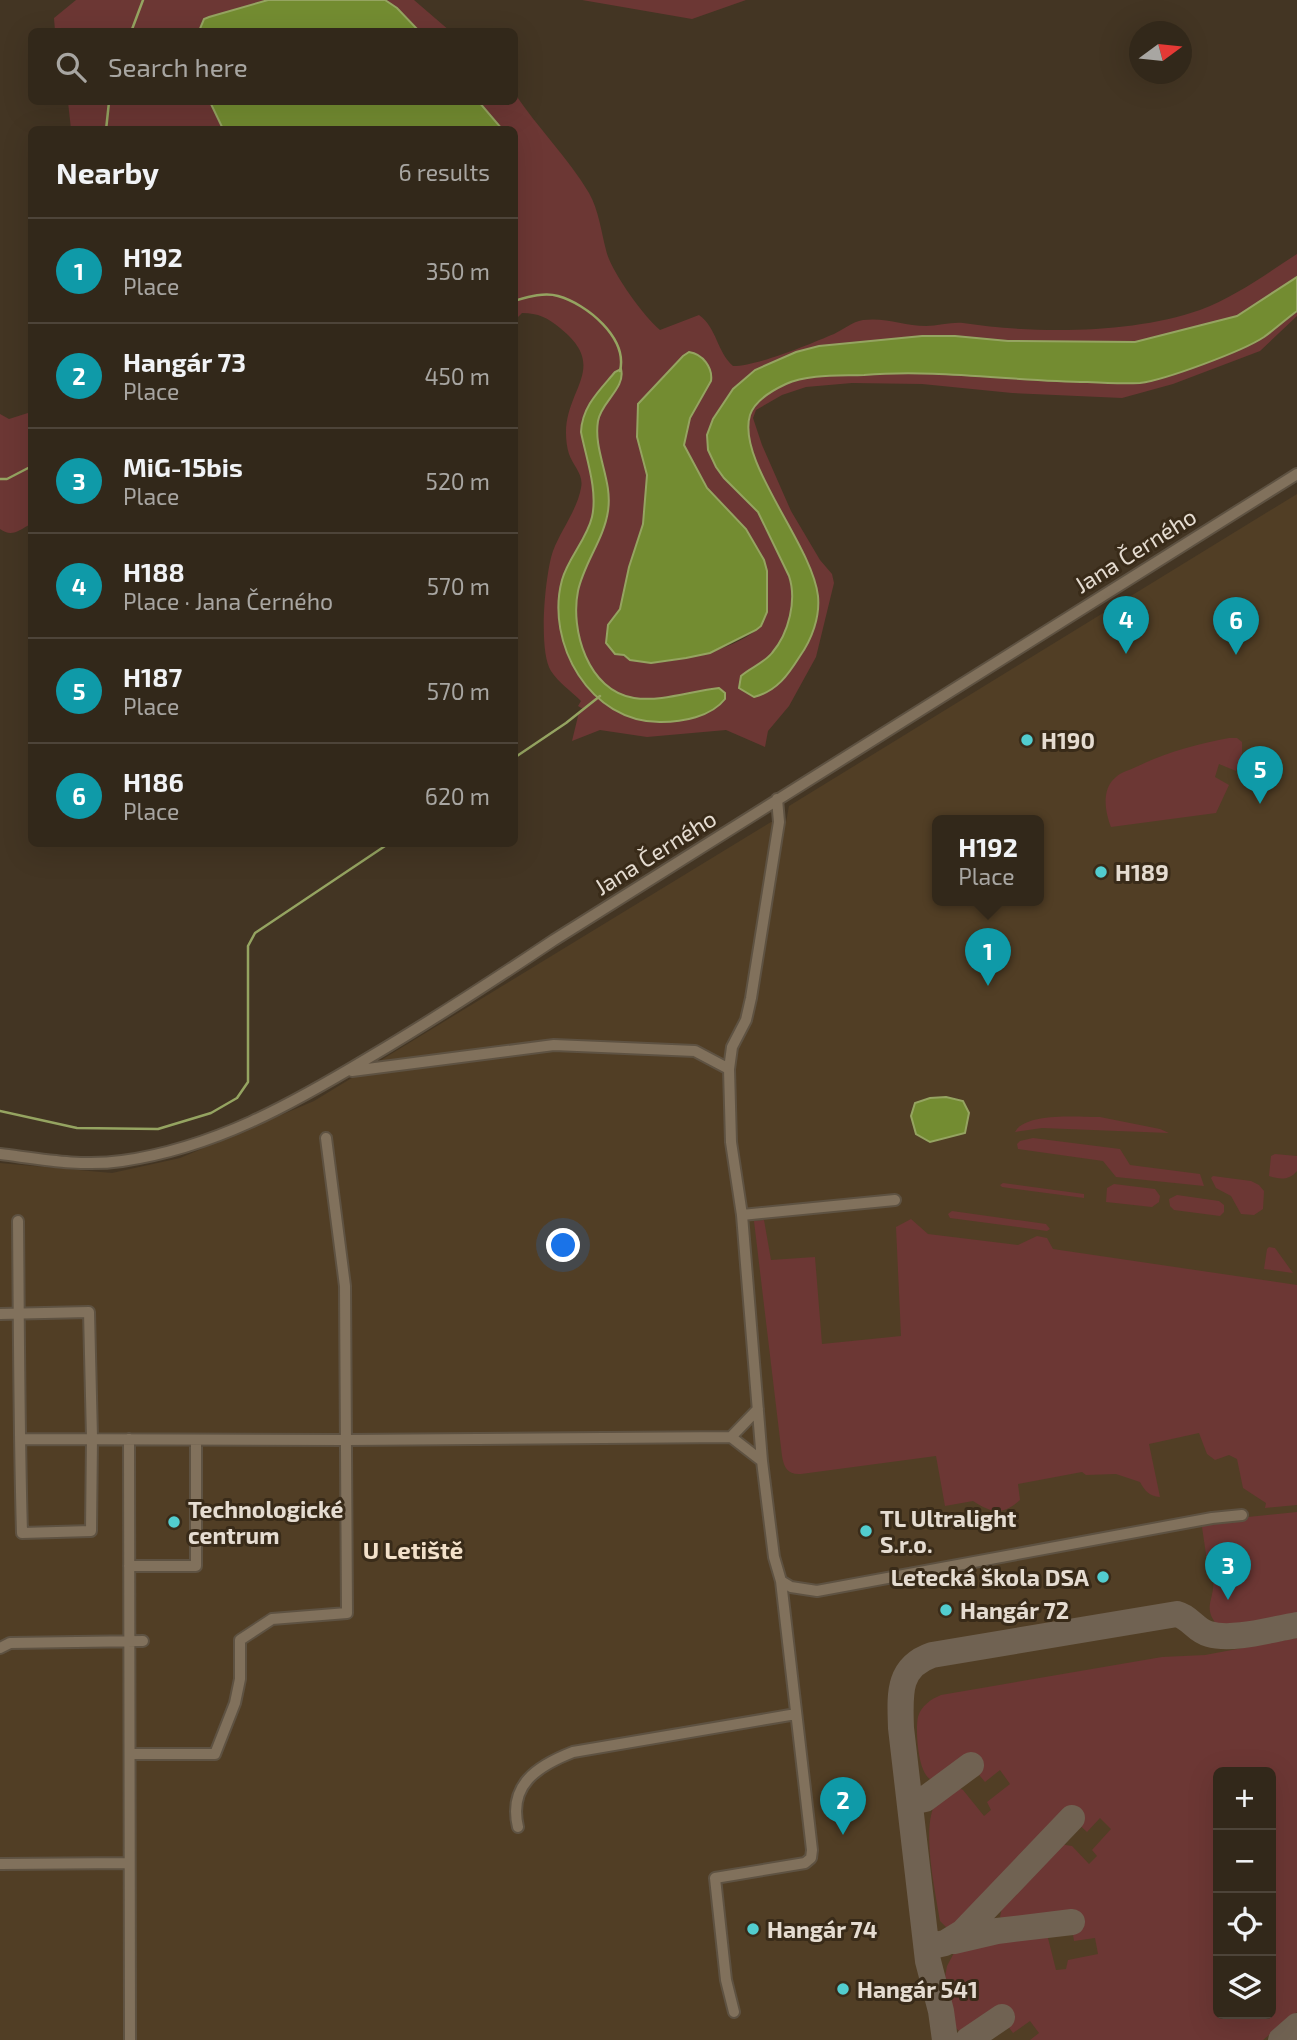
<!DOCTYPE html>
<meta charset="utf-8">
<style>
:root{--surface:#32281a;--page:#3d3427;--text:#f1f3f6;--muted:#a8a6a2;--line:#4d4439;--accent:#52cdcf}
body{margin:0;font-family:"Exo 2",sans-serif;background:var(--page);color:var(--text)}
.controls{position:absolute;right:21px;bottom:21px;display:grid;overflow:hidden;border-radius:10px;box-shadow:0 7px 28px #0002}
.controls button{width:63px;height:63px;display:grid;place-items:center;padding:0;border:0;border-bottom:2px solid var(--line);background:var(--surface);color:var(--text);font:35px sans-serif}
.compass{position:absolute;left:1129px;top:21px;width:63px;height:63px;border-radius:50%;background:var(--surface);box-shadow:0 7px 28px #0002;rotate:75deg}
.you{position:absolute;left:564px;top:1246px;width:24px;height:24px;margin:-18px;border:5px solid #fff;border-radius:50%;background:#1a73e8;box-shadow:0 0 0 10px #1a73e833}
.badge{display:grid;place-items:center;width:46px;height:46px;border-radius:50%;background:var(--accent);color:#fff;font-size:23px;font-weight:700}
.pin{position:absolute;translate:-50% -58px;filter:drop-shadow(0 2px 4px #0008)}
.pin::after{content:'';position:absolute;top:37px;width:24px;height:21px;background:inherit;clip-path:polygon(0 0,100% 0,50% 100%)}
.popup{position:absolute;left:932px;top:815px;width:112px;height:91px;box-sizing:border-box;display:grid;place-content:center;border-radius:10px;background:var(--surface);filter:drop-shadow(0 2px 5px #0005);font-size:23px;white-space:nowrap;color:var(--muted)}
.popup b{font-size:26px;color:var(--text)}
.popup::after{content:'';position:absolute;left:50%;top:100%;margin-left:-14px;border:14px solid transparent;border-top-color:var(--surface)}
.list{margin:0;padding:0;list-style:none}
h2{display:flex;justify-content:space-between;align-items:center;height:91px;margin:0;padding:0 28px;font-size:30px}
h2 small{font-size:23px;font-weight:400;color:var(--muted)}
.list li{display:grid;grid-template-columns:46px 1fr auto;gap:21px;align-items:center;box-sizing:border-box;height:105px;padding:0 28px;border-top:2px solid var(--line)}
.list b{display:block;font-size:26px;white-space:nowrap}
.list p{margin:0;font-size:23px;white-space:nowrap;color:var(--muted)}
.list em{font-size:23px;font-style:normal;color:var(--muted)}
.icon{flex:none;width:38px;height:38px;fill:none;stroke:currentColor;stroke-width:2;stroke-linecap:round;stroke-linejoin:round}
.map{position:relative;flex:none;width:1297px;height:2040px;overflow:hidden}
.search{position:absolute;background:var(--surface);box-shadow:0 7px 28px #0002;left:28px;top:28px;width:490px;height:77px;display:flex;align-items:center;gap:18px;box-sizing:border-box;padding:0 24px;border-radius:10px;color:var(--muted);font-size:26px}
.panel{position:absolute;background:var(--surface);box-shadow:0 7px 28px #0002;left:28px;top:126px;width:490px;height:721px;border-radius:10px}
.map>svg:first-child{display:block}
.built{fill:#513e25;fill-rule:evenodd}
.green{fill:#6c3734;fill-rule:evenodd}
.water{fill:#738c31;stroke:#95a461;stroke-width:2}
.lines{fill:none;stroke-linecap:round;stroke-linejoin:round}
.stream{stroke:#95a461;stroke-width:2.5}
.taxiway{stroke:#706252;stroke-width:26}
.minor-casing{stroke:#5e5242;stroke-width:14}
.minor{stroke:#81715c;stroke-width:10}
.poi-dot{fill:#52cdcf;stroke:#392b19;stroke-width:2.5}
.labels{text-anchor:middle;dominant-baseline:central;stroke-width:6;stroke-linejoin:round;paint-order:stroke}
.street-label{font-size:23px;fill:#e5dcd1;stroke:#392b19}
.poi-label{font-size:23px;font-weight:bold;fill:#e5dcd1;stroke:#392b19;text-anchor:start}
.neighbourhood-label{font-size:24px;font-weight:bold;fill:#f3e1ca;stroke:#392b19}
</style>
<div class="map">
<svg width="1297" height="2040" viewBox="0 0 1297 2040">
<rect width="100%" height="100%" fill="#433523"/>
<path class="built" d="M1297 494V2040H0V1163L112 1173 180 1158 314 1101 771 822H786L789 806ZM937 820H1039V900H937ZM1218 1772H1271V2014H1218Z"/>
<path class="green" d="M76 0H268L209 17 204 19 199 31H55L54 18Z
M385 0H414L450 31H419L397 8Z
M582 0H746L692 19Z
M515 94C538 128 568 158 589 193 599 211 601 231 606 250 610 270 644 317 660 330L699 315C717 328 717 352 733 366 758 366 810 344 834 334 844 329 852 322 863 320 886 317 904 326 926 326 938 326 951 322 963 323 1035 334 1131 334 1200 310 1235 297 1266 274 1297 254V316L1260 351 1173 384 1122 398 1012 393 922 384 852 383 806 387 782 395 756 410 753 418 762 445 791 511 820 560 832 574 834 583 816 657 789 706 768 731 765 747 726 730 647 737 600 730 572 741 579 712 583 709 578 706 581 701C571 691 558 682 551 671 538 651 545 574 553 551 561 530 577 510 581 488 584 474 573 466 569 454 567 448 566 440 566 433 566 388 609 367 560 328 548 318 538 313 522 313L515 320 514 130 502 129 479 102H514ZM651 390 702 398 690 418 684 445C694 459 697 474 707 488 726 513 750 530 763 559 768 570 767 579 767 590 768 603 769 616 760 626 743 647 676 664 650 662 645 662 633 662 629 659 623 656 622 655 615 654L608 625 620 609 629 567 643 524 647 475 637 437 638 404Z
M68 102H210L223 129H71Z
M31 412V524C19 530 12 538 0 529V414L9 419Z
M1229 738H1237L1242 742V753L1236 771 1219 764 1215 777 1229 785 1216 813 1111 827C1105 812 1101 789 1116 777 1121 772 1130 770 1136 767 1165 753 1196 744 1229 738Z
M1100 1117 1160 1129 1169 1133 1042 1128 1015 1132C1025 1112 1080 1117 1100 1117Z
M1033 1138 1120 1149 1130 1165 1200 1174 1204 1186 1116 1177 1103 1161 1018 1149 1017 1144 1020 1141Z
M1275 1154 1297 1156V1171C1290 1180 1280 1180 1269 1176L1271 1156Z
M1213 1176 1251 1181 1259 1185 1264 1191 1263 1209 1254 1215 1241 1214 1231 1196 1216 1188 1211 1178Z
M1003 1183 1084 1194V1198L1002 1187 1000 1185Z
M1114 1184 1155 1189 1160 1196 1159 1202 1152 1207 1106 1202 1107 1188Z
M1177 1195 1219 1201 1224 1205V1212L1220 1216 1174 1210 1170 1206 1169 1199Z
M952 1211 1046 1224 1050 1229 1047 1231 950 1218 948 1214Z
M911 1219 928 1234 1018 1245 1037 1236 1047 1238 1053 1249 1297 1285V1505L1265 1508 1266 1503 1243 1488 1237 1459 1229 1455 1215 1460 1207 1454 1199 1433 1149 1444 1160 1497C1149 1496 1145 1491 1140 1482L1116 1474 1086 1475 1082 1472 1018 1484 1020 1500C1002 1516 992 1513 973 1501L945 1506 936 1456 801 1474C788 1475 784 1468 782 1456L754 1221 764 1220 771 1260 815 1257 822 1344 901 1336 896 1227Z
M1269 1247 1275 1248 1293 1273 1264 1269 1267 1249Z
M1297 1512V1614L1226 1627 1217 1625C1202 1607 1215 1599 1213 1581H1210L1202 1527 1209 1521Z
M1297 1638V2012L1263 2040H1030L1039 2033 1030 2021 1013 2033 997 2011 969 2031 961 2033 951 2023 945 1977 947 1966 955 1951 977 1943 1047 1934 1056 1970 1066 1969 1068 1960 1098 1954 1095 1938 1074 1941 1070 1915 1009 1923 1000 1917 1003 1902 1059 1844 1072 1846 1089 1864 1097 1856 1092 1850 1111 1829 1100 1818 1087 1832 1067 1813 962 1924 954 1930 948 1929 940 1921C936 1894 919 1821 938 1800 943 1795 951 1791 957 1787L963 1790 984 1816 991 1810 987 1802 1010 1784 1000 1770 985 1782 966 1759C958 1766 945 1780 934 1780 918 1780 915 1730 918 1717 921 1706 931 1699 941 1695L1162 1657 1205 1655ZM1218 1772H1271V2014H1218Z"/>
<path class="water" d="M268 0H385L397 8 419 31H199L204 19 209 17Z
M210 102H479L502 129H223Z
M1297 277V311C1286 319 1275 329 1264 337 1243 351 1165 380 1140 383 1122 384 1104 383 1087 382 1012 381 938 369 864 375 840 376 808 374 786 384 773 390 755 400 750 415 736 461 812 544 818 596 820 617 812 639 800 656 788 675 777 691 754 697L739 688 741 676C750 668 764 663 772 653 789 633 797 600 789 576L758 512 724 478 716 467 708 450 707 435 713 419 733 389 755 370 796 352 819 346 922 336H955L1008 341 1135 342 1237 316Z
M689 352C703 354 713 368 711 381L690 418 684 445 707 488 746 529 764 560 767 571V612L761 626 756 630 710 653 686 658 651 663 630 660 624 655 615 654 606 643 608 625 620 609 629 567 643 524 647 475 637 437 638 404 683 356Z
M621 369C626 388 601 402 598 421 593 451 613 480 608 511 604 539 584 563 578 591 570 630 588 691 634 698 662 702 691 691 719 688L725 693V699C711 717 682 722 661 722 590 723 545 643 562 580 568 558 587 539 592 517 598 490 586 458 581 432 582 406 600 390 615 372Z
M946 1097 963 1101 969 1113 965 1133 930 1142 916 1134 911 1116 915 1103 930 1098Z"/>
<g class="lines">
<path class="stream" d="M131 32 143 0
M106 130 109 102
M514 301C528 297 544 292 558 296 587 304 628 338 620 371
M0 479H7L32 466
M514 758 566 723 600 696
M0 1111 77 1128 158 1129 211 1113 237 1098 248 1082V946L255 933 388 844"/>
<path class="taxiway" d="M910 1802 925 1799 971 1765
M954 1941 997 1931 1072 1922
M927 1947 945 1943 963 1932 1072 1818
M945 2040 941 2011 928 1961 901 1728C900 1695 897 1667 932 1655L1177 1614C1190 1617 1196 1631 1209 1634 1233 1641 1272 1629 1297 1625
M968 2040 1002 2017
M1281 2040 1297 2026"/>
<defs>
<path id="minor" d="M352 1071 554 1045 695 1051 729 1069
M0 1154C40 1159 81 1167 122 1161 214 1148 292 1104 370 1057 433 1020 494 980 554 940L1297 474
M742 1215 895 1200
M0 1314 89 1312 92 1438 91 1531 22 1533C19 1429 19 1325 18 1221
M731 1437 758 1409
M20 1439 347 1440 731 1437 762 1461 774 1557 781 1581 812 1850 811 1858 805 1863 715 1878 726 1980 734 2012
M129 1439 130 2040
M762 1461 742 1215 731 1142 729 1069 732 1047 746 1020 751 998 779 822 777 799
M129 1566H196V1440
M781 1581 791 1587 817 1591 1212 1518 1242 1515
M0 1648 10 1643 143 1641
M131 1754H215L235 1703 240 1679V1640L272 1619 347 1613 345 1286 326 1138
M518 1827C508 1785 537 1766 573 1752L796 1714
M0 1864 129 1863"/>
</defs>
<use href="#minor" class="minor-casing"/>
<use href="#minor" class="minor"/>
</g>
<g class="poi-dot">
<circle cx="1027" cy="740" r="7"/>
<circle cx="1101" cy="872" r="7"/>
<circle cx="174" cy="1522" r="7"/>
<circle cx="866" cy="1531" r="7"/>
<circle cx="1103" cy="1577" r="7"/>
<circle cx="946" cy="1610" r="7"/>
<circle cx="753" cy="1929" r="7"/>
<circle cx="843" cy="1989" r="7"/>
</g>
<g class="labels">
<g class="street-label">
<text transform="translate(1135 550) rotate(-32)">Jana Černého</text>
<text transform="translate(655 852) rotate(-32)">Jana Černého</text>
</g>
<g class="poi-label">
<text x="1041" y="740">H190</text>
<text x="1115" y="872">H189</text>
<text x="188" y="1509">Technologické<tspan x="188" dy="26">centrum</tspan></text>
<text x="880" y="1518">TL Ultralight<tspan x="880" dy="26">S.r.o.</tspan></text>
<text x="1089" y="1577" text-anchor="end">Letecká škola DSA</text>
<text x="960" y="1610">Hangár 72</text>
<text x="767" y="1929">Hangár 74</text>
<text x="857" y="1989">Hangár 541</text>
</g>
<g class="neighbourhood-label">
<text x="413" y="1549">U Letiště</text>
</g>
</g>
</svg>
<div class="controls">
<button>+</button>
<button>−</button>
<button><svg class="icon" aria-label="locate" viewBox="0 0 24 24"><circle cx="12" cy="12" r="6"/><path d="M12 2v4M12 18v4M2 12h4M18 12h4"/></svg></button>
<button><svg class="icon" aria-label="layers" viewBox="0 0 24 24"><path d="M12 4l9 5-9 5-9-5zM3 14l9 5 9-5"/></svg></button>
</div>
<svg class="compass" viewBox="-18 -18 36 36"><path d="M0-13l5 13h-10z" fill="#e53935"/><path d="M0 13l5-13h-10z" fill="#a8a6a2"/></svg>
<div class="you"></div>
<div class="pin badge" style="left:988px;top:986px;background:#0f9aa8">1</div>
<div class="popup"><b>H192</b>Place</div>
<div class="pin badge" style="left:843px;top:1835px;background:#0f9aa8">2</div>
<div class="pin badge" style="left:1228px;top:1600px;background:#0f9aa8">3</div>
<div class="pin badge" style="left:1126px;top:654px;background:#0f9aa8">4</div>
<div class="pin badge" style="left:1260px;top:804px;background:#0f9aa8">5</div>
<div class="pin badge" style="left:1236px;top:655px;background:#0f9aa8">6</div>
<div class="search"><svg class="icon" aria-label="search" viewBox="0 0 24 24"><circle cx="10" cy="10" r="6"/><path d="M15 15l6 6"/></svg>Search here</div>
<section class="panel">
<h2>Nearby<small>6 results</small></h2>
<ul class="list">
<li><span class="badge" style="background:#0f9aa8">1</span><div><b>H192</b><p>Place</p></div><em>350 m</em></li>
<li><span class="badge" style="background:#0f9aa8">2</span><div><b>Hangár 73</b><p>Place</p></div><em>450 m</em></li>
<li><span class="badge" style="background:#0f9aa8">3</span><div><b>MiG-15bis</b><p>Place</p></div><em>520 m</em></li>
<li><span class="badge" style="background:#0f9aa8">4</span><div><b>H188</b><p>Place · Jana Černého</p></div><em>570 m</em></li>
<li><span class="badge" style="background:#0f9aa8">5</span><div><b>H187</b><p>Place</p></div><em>570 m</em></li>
<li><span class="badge" style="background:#0f9aa8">6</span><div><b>H186</b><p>Place</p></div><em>620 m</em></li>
</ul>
</section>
</div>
